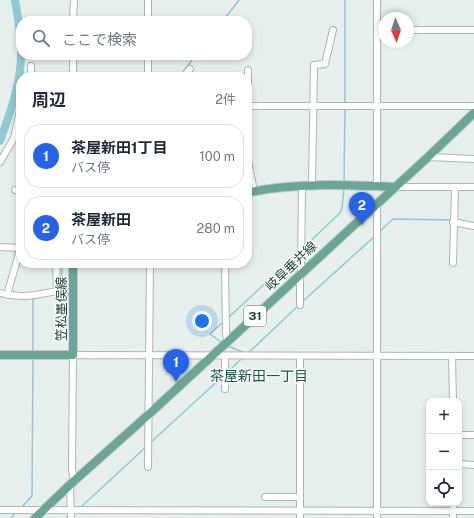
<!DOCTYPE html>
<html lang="ja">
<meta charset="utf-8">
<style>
:root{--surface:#fff;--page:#f6f6f7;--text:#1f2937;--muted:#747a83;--line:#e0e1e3;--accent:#2563eb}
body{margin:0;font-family:"Public Sans","Noto Sans JP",sans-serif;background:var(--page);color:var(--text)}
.controls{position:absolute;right:12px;bottom:12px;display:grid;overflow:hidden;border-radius:8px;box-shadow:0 2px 6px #0003}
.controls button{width:36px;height:36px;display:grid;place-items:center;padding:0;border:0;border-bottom:1px solid var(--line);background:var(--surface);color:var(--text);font:20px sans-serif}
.compass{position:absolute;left:378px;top:12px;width:36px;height:36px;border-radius:50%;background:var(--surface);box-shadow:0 2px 6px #0003;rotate:177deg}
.you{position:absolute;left:202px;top:321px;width:14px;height:14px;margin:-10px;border:3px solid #fff;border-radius:50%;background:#1a73e8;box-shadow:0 0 0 6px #1a73e833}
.badge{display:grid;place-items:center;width:26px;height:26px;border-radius:50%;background:var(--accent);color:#fff;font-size:13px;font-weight:700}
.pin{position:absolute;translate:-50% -33px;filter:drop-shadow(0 1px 2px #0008)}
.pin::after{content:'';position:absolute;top:21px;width:14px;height:12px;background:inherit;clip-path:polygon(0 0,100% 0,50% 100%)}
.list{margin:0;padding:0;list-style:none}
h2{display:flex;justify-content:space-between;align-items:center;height:52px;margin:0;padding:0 16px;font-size:17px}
h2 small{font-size:13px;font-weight:400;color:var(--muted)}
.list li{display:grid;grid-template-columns:26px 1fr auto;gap:12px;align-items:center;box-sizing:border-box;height:64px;margin:0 8px 8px;padding:0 8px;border:1px solid var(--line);border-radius:16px}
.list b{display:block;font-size:15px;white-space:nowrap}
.list p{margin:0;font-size:13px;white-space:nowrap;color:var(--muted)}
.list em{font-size:13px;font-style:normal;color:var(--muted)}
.icon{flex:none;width:22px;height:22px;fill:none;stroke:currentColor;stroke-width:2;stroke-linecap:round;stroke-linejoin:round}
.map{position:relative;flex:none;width:474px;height:518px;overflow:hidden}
.search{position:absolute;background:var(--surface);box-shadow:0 2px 6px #0003;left:16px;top:16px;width:236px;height:44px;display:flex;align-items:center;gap:10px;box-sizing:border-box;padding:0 14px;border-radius:16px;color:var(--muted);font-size:15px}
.panel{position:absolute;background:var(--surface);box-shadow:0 2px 6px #0003;left:16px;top:72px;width:236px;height:196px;border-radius:16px}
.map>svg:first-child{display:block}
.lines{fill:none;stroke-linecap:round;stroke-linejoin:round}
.stream{stroke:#8ec9d4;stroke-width:1.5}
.river{stroke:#8ec9d4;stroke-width:8}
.minor-casing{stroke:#a8b8b2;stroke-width:8}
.major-casing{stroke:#c2cac8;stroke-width:10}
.minor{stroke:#fff;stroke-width:6}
.major{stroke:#6aa596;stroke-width:8}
.labels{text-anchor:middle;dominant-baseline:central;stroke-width:3;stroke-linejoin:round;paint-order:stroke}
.shield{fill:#f7fbf9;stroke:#637a73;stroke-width:1}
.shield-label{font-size:12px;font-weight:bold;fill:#24423a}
.street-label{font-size:13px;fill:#24423a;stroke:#f7fbf9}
.neighbourhood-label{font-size:14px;fill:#1f5548;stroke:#f7fbf9}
</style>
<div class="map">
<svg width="474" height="518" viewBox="0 0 474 518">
<rect width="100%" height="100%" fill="#e6efeb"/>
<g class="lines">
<path class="stream" d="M345 0V103
M223 21 239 0
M179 77 196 55
M344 181 345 107
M379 232 393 219 452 220
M304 247 340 213 342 208 344 189
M58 293 62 289V263
M302 302 375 236
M228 318 300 251
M221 342 210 334 223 322
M228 346 245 353
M33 353V299L41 297
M247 354 298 306
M228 372 242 358
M150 443 222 377
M81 507 146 447
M21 508 32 496 33 359
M11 518 16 512"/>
<path class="river" d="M0 141C8 119 17 94 20 70 23 47 19 23 15 0"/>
<defs>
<path id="minor" d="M73 21 74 0
M148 21V0
M408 30H474
M73 55V77
M31 66V77
M248 70V161L254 191
M148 77V55
M183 77 190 69
M247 106H474
M428 157 474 159
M0 162 14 138 21 106
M312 186 314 65 325 64 333 30
M377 187V0
M395 187H474
M15 190 21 192
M453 222 474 226
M0 247 21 248
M225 263 226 335 228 341
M453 263 455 187
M301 273 302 187
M300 274V305
M0 293C21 299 36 295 57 291L56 263
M7 295 19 253V248
M452 356 453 401
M225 389V356
M459 435H474
M459 464 474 465
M148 467 150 263
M74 481 72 469 73 355 474 356
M70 485 71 518
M265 497H300
M0 510 474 511
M300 518V356
M377 518V203
M453 518V503"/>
<path id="major" d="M247 193C292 182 349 185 395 187
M0 355H73V263
M35 518 74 481 148 415 428 157 474 113"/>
</defs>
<use href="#minor" class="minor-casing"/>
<use href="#major" class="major-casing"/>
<use href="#minor" class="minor"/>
<use href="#major" class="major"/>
</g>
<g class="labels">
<rect class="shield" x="244" y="306" width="22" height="20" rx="3"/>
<g class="shield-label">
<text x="255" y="316">31</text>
</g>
<g class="street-label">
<text transform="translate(291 266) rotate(-43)">岐阜垂井線</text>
<text transform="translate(61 309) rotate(-90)">笠松墨俣線</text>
</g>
<g class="neighbourhood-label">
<text x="259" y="376">茶屋新田一丁目</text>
</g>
</g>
</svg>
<div class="controls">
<button>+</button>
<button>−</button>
<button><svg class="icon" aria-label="locate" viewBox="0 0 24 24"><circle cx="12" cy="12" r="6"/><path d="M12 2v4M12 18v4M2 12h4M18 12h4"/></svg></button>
</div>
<svg class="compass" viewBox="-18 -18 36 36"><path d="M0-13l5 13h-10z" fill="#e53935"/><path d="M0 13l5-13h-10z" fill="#747a83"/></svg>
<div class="you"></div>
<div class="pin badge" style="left:176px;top:382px">1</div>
<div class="pin badge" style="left:362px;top:225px">2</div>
<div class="search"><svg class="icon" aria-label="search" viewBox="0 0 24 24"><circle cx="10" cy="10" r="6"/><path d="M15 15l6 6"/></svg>ここで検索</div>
<section class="panel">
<h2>周辺<small>2件</small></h2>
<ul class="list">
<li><span class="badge">1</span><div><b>茶屋新田1丁目</b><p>バス停</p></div><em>100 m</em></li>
<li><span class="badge">2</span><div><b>茶屋新田</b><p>バス停</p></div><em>280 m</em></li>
</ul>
</section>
</div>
